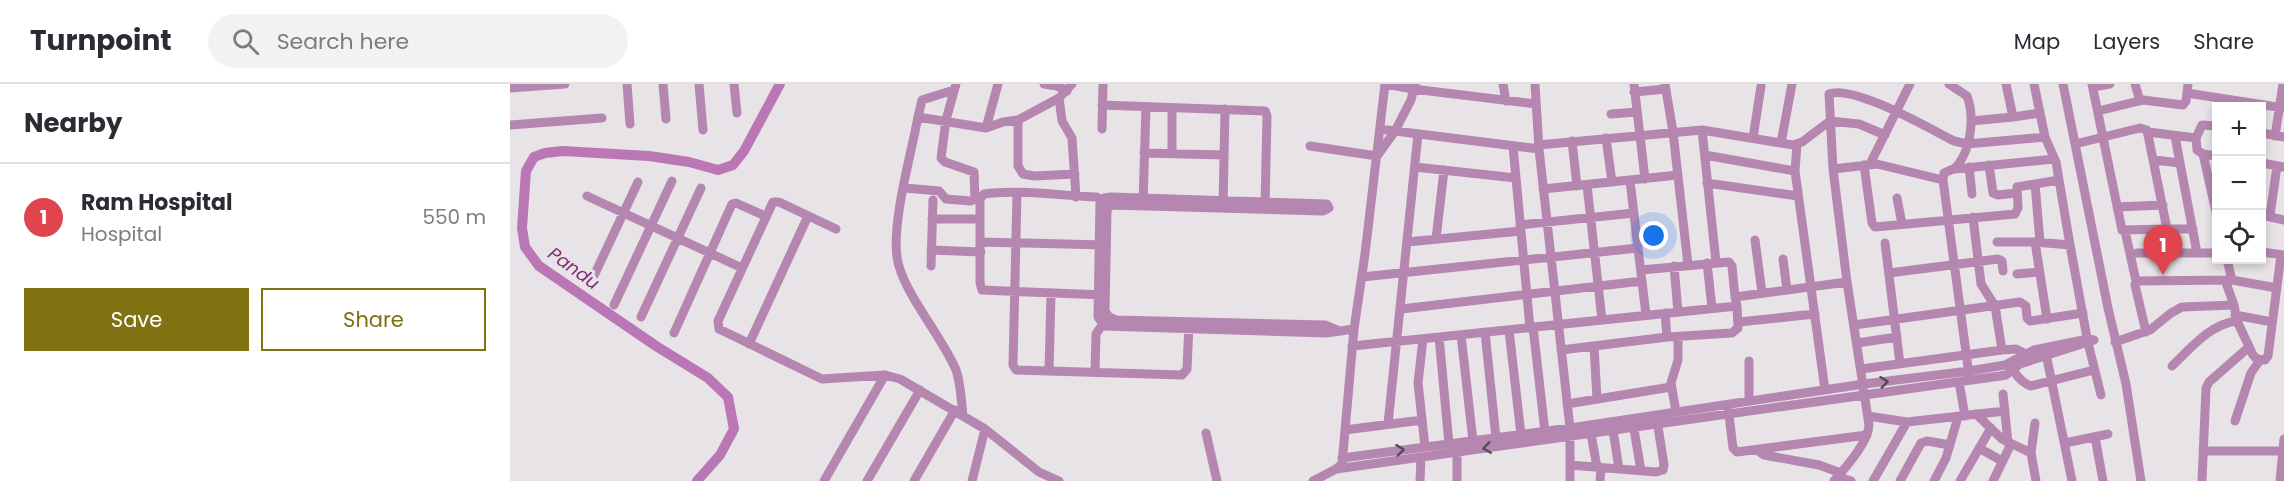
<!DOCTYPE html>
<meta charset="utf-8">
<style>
:root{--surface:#fff;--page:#f2f2f3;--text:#2b2b33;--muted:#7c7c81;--line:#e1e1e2;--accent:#807112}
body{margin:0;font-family:Poppins,sans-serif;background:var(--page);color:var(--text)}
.controls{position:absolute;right:18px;top:18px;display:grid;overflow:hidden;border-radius:0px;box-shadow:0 3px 9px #0003}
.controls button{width:54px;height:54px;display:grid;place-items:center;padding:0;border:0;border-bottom:2px solid var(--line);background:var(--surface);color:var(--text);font:30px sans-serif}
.you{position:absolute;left:1144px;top:152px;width:21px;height:21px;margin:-15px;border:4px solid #fff;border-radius:50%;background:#1a73e8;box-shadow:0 0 0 9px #1a73e833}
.badge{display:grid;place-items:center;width:39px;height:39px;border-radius:50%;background:var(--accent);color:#fff;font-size:20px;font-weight:700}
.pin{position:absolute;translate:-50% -50px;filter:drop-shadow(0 2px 3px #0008)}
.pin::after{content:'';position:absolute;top:32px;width:21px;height:18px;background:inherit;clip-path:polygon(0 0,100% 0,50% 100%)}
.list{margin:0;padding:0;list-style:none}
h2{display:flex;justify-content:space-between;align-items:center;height:78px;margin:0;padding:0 24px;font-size:26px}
h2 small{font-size:20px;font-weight:400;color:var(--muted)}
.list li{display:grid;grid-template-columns:39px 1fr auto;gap:18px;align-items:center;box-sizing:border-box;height:108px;padding:0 24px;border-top:2px solid var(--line)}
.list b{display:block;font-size:22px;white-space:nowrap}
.list p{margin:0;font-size:20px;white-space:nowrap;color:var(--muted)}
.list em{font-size:20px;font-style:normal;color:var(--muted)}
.actions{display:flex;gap:12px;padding:18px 24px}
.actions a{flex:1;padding:14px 0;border:2px solid var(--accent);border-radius:0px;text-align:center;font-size:21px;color:var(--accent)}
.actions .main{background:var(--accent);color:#fff}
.icon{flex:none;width:33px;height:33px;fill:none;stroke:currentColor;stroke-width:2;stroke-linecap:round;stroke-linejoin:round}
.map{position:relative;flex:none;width:1774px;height:397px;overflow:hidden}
header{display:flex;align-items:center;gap:36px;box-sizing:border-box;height:84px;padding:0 30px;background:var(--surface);border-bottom:2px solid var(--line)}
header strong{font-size:28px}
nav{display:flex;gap:33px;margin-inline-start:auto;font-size:21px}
.search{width:420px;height:54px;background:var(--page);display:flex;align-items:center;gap:15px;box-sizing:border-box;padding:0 21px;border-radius:33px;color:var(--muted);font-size:22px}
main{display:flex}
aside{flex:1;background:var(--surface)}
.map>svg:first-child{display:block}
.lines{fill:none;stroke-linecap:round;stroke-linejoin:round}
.river{stroke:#bb77b5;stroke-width:10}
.minor{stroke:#b587b0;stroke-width:9}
.oneway{stroke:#574a56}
.labels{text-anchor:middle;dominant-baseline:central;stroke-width:6;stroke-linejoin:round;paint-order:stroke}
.water-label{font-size:18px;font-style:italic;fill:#802e7b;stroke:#e7e3e7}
</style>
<header>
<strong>Turnpoint</strong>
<div class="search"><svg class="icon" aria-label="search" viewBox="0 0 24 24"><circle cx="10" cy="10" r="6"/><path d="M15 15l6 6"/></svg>Search here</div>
<nav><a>Map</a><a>Layers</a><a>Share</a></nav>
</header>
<main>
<aside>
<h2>Nearby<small></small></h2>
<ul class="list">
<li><span class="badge" style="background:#e0444e">1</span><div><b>Ram Hospital</b><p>Hospital</p></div><em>550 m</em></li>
</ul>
<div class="actions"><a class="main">Save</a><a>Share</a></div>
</aside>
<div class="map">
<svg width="1774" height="397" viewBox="0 0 1774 397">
<rect width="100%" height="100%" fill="#e7e3e7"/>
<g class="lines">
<path class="river" d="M187 397 210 371 224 345 218 313 198 294 146 262 29 182 15 163 12 144 16 87 24 73 35 69 53 67 139 72 179 78 208 86 223 81 234 67 270 0"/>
<path class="minor" d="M117 0 120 40
M153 0 156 35
M189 0 193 46
M224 0 227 29
M534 0 547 2 557 7
M876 0 903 5 1026 20
M993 0 996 17
M1124 0 1135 95
M1155 0 1163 48 1178 181
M1439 0 1457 12C1465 33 1461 65 1447 82 1444 86 1439 86 1434 89L1433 96 1459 291
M1496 0 1503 33 1530 29 1524 0
M1553 0 1598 224 1616 300 1631 397
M1582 0 1612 146 1657 145
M1625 0 1630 17
M1583 3 1600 0
M0 4 55 0
M1124 8 1156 5
M1677 9 1774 24
M549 14 552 37 562 54 566 113
M592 21 755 27 757 32 755 122
M1588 27 1633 16 1673 21 1676 17 1678 0
M1101 30 1127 28
M408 33 412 16 444 6
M508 36V82L513 90 524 92 565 90
M1461 37 1503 33
M0 41 92 34
M476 44 488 0
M592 45 593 0
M870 45 885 47 901 16 905 0
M1192 46 1206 178
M1638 48 1686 54 1687 66 1693 70
M1752 49 1774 53
M1665 52 1670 79
M1765 52 1773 0
M1535 53 1546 78 1560 161
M1096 54 1102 98
M1243 54 1251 2
M1686 54 1692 41 1706 42
M1062 57 1067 102
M1271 59 1282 0
M1287 60 1285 87 1315 306
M1565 60 1630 44 1637 46 1657 145H1683
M1028 61 1192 46 1283 61 1292 58 1320 37 1349 40 1375 51
M800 62 867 72 885 47 1029 65 1025 0
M1003 62 1020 244
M1029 65 1060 344V397
M634 69 714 71
M662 69V24
M1195 71 1285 87
M1706 72 1693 70 1706 128
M1644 76 1670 79 1687 169
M1752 79 1774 83
M1360 80 1400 0
M1354 81 1362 139 1365 143 1505 130 1508 124 1507 103 1549 96
M1479 81 1483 109 1488 111 1506 109
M905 83 1006 94
M1459 83 1462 110
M1323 85 1367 80 1433 96
M1445 85 1544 75
M1120 97 1136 231
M1197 99 1288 112
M1525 100 1530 158
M1077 101 1092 236
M395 104 429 107 436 115 461 117 465 115 464 88 435 78 431 74 436 36 446 0
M1033 105 1168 91
M507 110 503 281 506 286 672 291 677 285 679 240
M77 112 232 184
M1387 114 1392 140
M633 119 636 23
M713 122 715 25
M1607 123 1653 121
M1752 131 1774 136
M1760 132 1767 82
M1463 133 1471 200 1485 222 1492 266
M422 135H470
M1010 141 1124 129
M326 145 269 118H263L208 237 209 245 312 295 375 291 390 295 475 345 529 388 549 397
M1615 147 1626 197
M926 155 934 86
M1245 156 1252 209
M471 158 595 161
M897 158 1011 147
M1487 158H1525L1560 161 1578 259 1591 311
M1525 158 1537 235
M1375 159 1390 280
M421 166 471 168
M1752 168 1774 171
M1627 169H1706
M1273 175 1277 206
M1197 179 1202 224
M421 182 423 116
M1164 182 1168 228
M1131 186 1219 178 1222 182 1225 213
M1379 189 1488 175 1492 177 1493 187
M1507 190 1529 188
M852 193 1128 164
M1715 196 1724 221
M1722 196 1767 204
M81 198 128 98
M594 211 472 206 470 199V115L474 110C505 105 554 112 587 113L595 119
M104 221 162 97
M891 225 1132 197
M1155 229 1157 253
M1725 231 1762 238
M131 233 191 104
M1229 238 1305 230
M1344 241 1510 218 1516 222 1517 234 1520 237 1573 229
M1023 243 1035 348
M827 246 815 241 606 236 599 233 595 227 597 126 601 121 813 127 819 124 817 120 601 113 594 114 590 118 588 233 594 242 816 249 844 245
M999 246 1011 351
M975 248 986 354
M1636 248 1625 201 1626 197 1722 196 1717 176
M164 249 222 120 226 119 255 132
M951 251 963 357
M929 253 939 360
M913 255 908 299 915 363
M1605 258 1640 246 1661 229 1672 223 1724 221 1727 237 1743 271 1747 275 1755 276 1758 272 1771 171
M1347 259 1387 253
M239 260 298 132
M842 262 1227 222 1225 213 1337 198
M1084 262 1087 315
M1535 265 1562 397
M1051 266 1157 253 1222 249 1228 244 1227 222
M1239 277V317
M1502 280C1503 289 1512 299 1521 302L1584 286
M1662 282C1681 264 1700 240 1727 237
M1351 285 1492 266 1506 265 1514 269
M539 287 541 209
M585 288 586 250 595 237
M1449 298 1455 332
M1493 310 1498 359
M1057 320 1161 303
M1218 323 1223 364 1227 368 1357 351
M1166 328 1161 299 1168 276V253
M1466 330 1492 355 1521 369 1526 397
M453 331C451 316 451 300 446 286 432 252 391 206 387 173 382 136 401 71 408 33L476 44 493 38 508 36 549 14 562 0
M1358 332 1397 338 1495 327
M1725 337 1741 289 1750 276
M1123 339 1131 387
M878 340 908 50
M835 346 912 336
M1103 346 1109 385
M696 349 707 397
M1081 350 1087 383
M1585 353 1593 397
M1555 359 1598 350
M1469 364 1492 377
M1247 366 1254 371 1309 381 1331 389
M1693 367H1772
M947 369V397
M1521 369 1525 339
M1060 381 1146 388 1153 386 1154 381 1147 336
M826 385 1490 292 1496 291 1510 280 1584 256 1578 255 1524 266 1495 281 1459 287 1354 300 1060 344 832 374
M1335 395 1341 397
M314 397 375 291
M357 397 410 306
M404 397 445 326
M462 397 475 345
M803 397 826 385 832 380 844 245 855 170 875 0
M910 397 911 373
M1090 397 1091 384
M1324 397C1335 384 1358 359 1359 341L1337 198 1323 85 1319 10C1343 0 1420 45 1444 57L1457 60 1535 53 1530 29
M1363 397 1397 338
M1390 397 1411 359 1417 357 1440 361
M1424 397 1436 374 1448 333
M1450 397 1481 344
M1483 397 1501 360
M1692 397 1696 304 1699 298 1739 263
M1770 397 1774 355"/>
</g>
<defs><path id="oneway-chevron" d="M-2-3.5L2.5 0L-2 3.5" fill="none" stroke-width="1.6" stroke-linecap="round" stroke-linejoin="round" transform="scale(1.5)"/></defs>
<g class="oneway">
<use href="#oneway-chevron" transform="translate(1374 298) rotate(-7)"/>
<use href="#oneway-chevron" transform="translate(977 364) rotate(172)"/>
<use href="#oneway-chevron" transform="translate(890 366) rotate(-7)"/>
</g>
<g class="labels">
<g class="water-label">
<text transform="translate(64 184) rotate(36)">Pandu</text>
</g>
</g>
</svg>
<div class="controls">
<button>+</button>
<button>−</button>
<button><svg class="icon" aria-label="locate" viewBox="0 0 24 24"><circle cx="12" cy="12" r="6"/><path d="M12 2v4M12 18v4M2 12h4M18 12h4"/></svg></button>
</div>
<div class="you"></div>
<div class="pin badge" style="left:1653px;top:191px;background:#e0444e">1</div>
</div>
</main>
